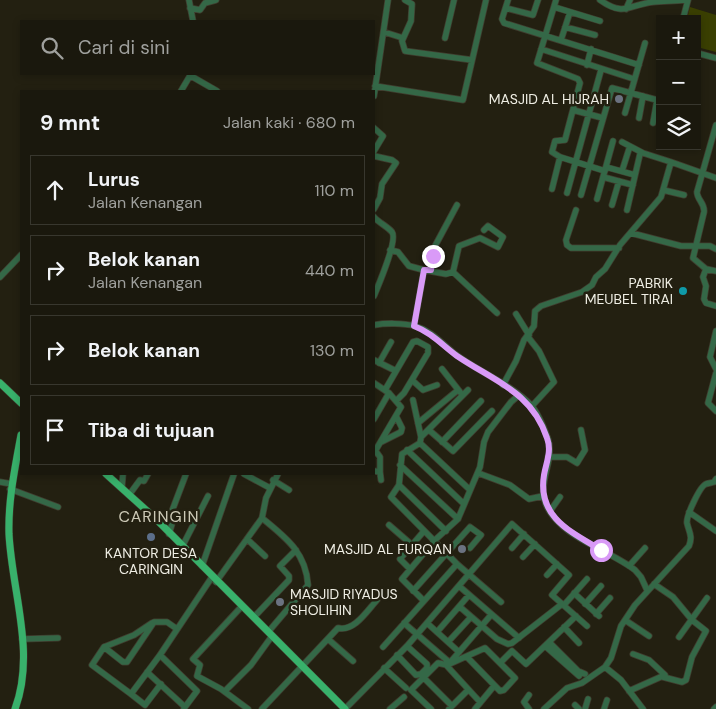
<!DOCTYPE html>
<html lang="id">
<meta charset="utf-8">
<style>
:root{--surface:#1a180d;--page:#27251b;--text:#f1f3f6;--muted:#9fa09d;--line:#38372e}
body{margin:0;font-family:"DM Sans",sans-serif;background:var(--page);color:var(--text)}
.controls{position:absolute;right:15px;top:15px;display:grid;overflow:hidden;border-radius:0px;box-shadow:0 2px 8px #0003}
.controls button{width:45px;height:45px;display:grid;place-items:center;padding:0;border:0;border-bottom:1px solid var(--line);background:var(--surface);color:var(--text);font:25px sans-serif}
.stop{position:absolute;width:15px;height:15px;margin:-11px;border:4px solid #d99af7;border-radius:50%;background:#fff}
.stop.end{background:#d99af7;border-color:#fff;box-shadow:0 1px 5px #0008}
.list{margin:0;padding:0;list-style:none}
h2{display:flex;justify-content:space-between;align-items:center;height:65px;margin:0;padding:0 20px;font-size:21px}
h2 small{font-size:16px;font-weight:400;color:var(--muted)}
.list li{display:grid;grid-template-columns:32px 1fr auto;gap:15px;align-items:center;box-sizing:border-box;height:70px;margin:0 10px 10px;padding:0 10px;border:1px solid var(--line);border-radius:0px}
.list b{display:block;font-size:19px;white-space:nowrap}
.list p{margin:0;font-size:16px;white-space:nowrap;color:var(--muted)}
.list em{font-size:16px;font-style:normal;color:var(--muted)}
.icon{flex:none;width:28px;height:28px;fill:none;stroke:currentColor;stroke-width:2;stroke-linecap:round;stroke-linejoin:round}
.map{position:relative;flex:none;width:716px;height:709px;overflow:hidden}
.search{position:absolute;background:var(--surface);box-shadow:0 2px 8px #0003;left:20px;top:20px;width:355px;height:55px;display:flex;align-items:center;gap:12px;box-sizing:border-box;padding:0 18px;border-radius:0px;color:var(--muted);font-size:19px}
.panel{position:absolute;background:var(--surface);box-shadow:0 2px 8px #0003;left:20px;top:90px;width:355px;height:385px;border-radius:0px}
.map>svg:first-child{display:block}
.green{fill:#3a3f02}
.lines{fill:none;stroke-linecap:round;stroke-linejoin:round}
.minor-casing{stroke:#403d2f;stroke-width:7}
.major-casing{stroke:#403d2f;stroke-width:8}
.minor{stroke:#346847;stroke-width:5.5}
.major{stroke:#38b16b;stroke-width:7}
.route{stroke:#d99af7;stroke-width:6}
.worship-dot{fill:#6b7280;stroke:#232011;stroke-width:2}
.culture-dot{fill:#0f9aa8;stroke:#232011;stroke-width:2}
.service-dot{fill:#5c6f8a;stroke:#232011;stroke-width:2}
.labels{text-anchor:middle;dominant-baseline:central;stroke-width:5;stroke-linejoin:round;paint-order:stroke}
.poi-label{font-size:14px;fill:#efeee4;stroke:#232011;text-anchor:end}
.quarter-label{font-size:16px;letter-spacing:1px;fill:#ccc9b6;stroke:#232011}
</style>
<div class="map">
<svg width="716" height="709" viewBox="0 0 716 709">
<rect width="100%" height="100%" fill="#232011"/>
<path class="green" d="M690 7 716 15V52L697 47V19H687Z"/>
<g class="lines">
<defs>
<path id="minor" d="M189 0 193 21
M405 0 412 4 411 21 402 41 405 51 472 60
M508 0 502 19 504 23 639 65
M556 0 537 63 578 79 580 83 565 140 555 141 552 152 560 157 605 171
M600 0C624 17 628 5 653 2 663 1 674 1 685 0
M554 7 600 21
M190 8 200 10 205 3 216 0
M506 8 533 15 538 0
M626 9 630 0
M683 19 688 0
M565 27 595 35
M384 32 403 38
M445 38 454 0
M561 40 570 12
M541 49 634 79
M697 53 716 58
M587 65 591 49
M191 76 217 91
M375 86 463 100 486 0
M181 91 191 74
M374 96 388 0
M573 110 603 118
M625 113 645 43
M639 118 643 96
M716 125 697 192C697 200 705 203 704 212L693 258 706 269 703 277 706 286 704 299 706 303 716 306
M374 128 383 136 374 151
M622 142 643 153 671 162
M374 156 392 160 396 163 382 184 380 198 374 209
M606 167 635 175
M622 171 629 149
M603 177 633 185
M552 189 560 157
M663 190 684 195
M567 193 601 70
M581 195 612 88 657 100 653 123
M597 199 613 141
M612 205 619 181
M576 210 566 240 567 245 571 248H619
M627 210 640 154
M374 217C379 223 387 226 392 232 398 240 378 286 374 296
M631 233 681 246H710L716 249
M390 250 398 252 409 266 424 270
M706 269 716 271
M431 270 435 246 457 205
M453 272 497 313
M0 277 21 255
M516 314 529 335
M374 325C386 323 403 323 415 326 432 331 442 344 455 354 479 372 509 383 531 405 539 414 544 428 548 439 556 467 530 487 553 516 573 541 610 551 635 570L641 577 647 590
M414 326 424 270 446 274 453 272 459 246 480 238 498 247 503 237 488 226 484 230
M716 331 710 357 716 369
M528 337 539 351 554 382 532 406
M374 360 396 371
M379 363 391 342
M442 369 460 392
M716 373 708 403 716 411
M412 380 423 390 437 385
M374 383 389 393 401 407 374 453
M503 385 516 361 524 340 534 326 535 311 541 306 582 292 592 285 596 277 605 269 620 245 661 197 671 162 716 178
M385 390 413 342 417 341 428 347V353L404 393 397 400
M468 390 421 437 420 443 402 454 399 485 391 497 457 564 501 602
M413 400 421 437
M374 419 389 393
M418 423 458 390
M429 430 453 451 492 411
M381 442 401 432 402 428 396 416
M442 442 481 401
M420 443 469 489
M407 450 464 504
M548 457H567L577 463 585 450 581 430
M400 465 458 519 435 540 402 579 424 601
M374 471 380 472V457L375 450
M380 472 381 480
M478 473 510 485 529 499 543 496
M244 474 270 488
M273 480 289 490
M0 482 12 484
M399 485 446 531
M122 486 123 474
M10 489 58 507
M129 495 140 480 144 481 148 474
M550 511 560 497
M689 512 716 531
M262 518C285 537 306 552 308 585L269 631
M458 519 480 467 484 442 488 432 511 402 519 395
M389 525 412 545
M169 534 172 524V511L186 474
M247 539 265 556
M182 547 208 496
M512 548 524 534
M523 557 535 544
M202 566 234 474
M629 566 645 548
M410 569 400 559 424 531
M547 575 557 564
M216 582 262 518 266 498 278 474
M654 584 673 597 692 620 706 631 692 657 686 680 682 682 663 677
M459 586 519 638
M413 591 470 527 481 535 470 548
M574 593 599 616
M585 604 601 586
M564 605 587 579
M242 606 193 659 200 665 197 676 221 689 248 709
M460 607 497 639 508 644 512 643 562 604
M596 614 610 598
M254 617 289 580V576L280 566 296 550
M625 620 649 636
M404 623 449 662
M427 623 459 652
M564 627 579 643
M177 629 167 622H154L127 662H123L104 647 92 665 131 694 160 655 212 577
M437 632 469 595
M679 637 707 598
M22 639 58 638
M328 639 353 661
M448 642 471 617
M549 642 578 671 585 674
M545 646 579 676
M104 647 134 635 152 623
M383 647 457 564
M160 655 197 691 185 707
M397 655 416 675 421 674 427 668V664L407 646
M500 663 512 651 526 664 576 616
M605 667 621 680 643 709
M384 668 406 688
M147 672 185 707 184 708
M423 677 452 706
M225 691 251 665 272 636
M629 691 665 675 649 660 633 654
M131 694 145 705 161 684
M480 702 447 666 491 615
M575 705 579 709
M262 709 338 628C354 632 367 611 377 600
M345 709 407 646 512 524 569 575 552 595 587 626
M390 709 404 697
M431 709 411 690 438 663 447 665 485 648 515 678 504 690 500 691 467 657
M449 709 468 690
M475 709 494 686
M529 709 524 702 529 695
M544 709 567 688 582 683 605 667 611 658 621 626 635 605 689 546C693 536 689 532 687 523 686 516 700 486 706 484 708 483 711 483 714 482L716 479
M585 709 588 699
M604 709 607 700
M714 709 716 707"/>
<path id="major" d="M0 383 21 403
M106 474 156 519 345 709
M15 709C36 653 12 592 9 534 8 500 15 468 21 435"/>
</defs>
<use href="#minor" class="minor-casing"/>
<use href="#major" class="major-casing"/>
<use href="#minor" class="minor"/>
<use href="#major" class="major"/>
</g>
<g class="lines">
<path class="route" d="M433 256 431 270H424L414 326C432 333 442 345 457 356 494 381 532 392 547 438 552 451 546 463 544 475 537 517 571 532 601 550"/>
</g>
<g class="worship-dot">
<circle cx="619" cy="99" r="5"/>
<circle cx="462" cy="549" r="5"/>
<circle cx="280" cy="602" r="5"/>
</g>
<circle class="culture-dot" cx="683" cy="291" r="5"/>
<circle class="service-dot" cx="151" cy="537" r="5"/>
<g class="labels">
<g class="poi-label">
<text x="609" y="99">MASJID AL HIJRAH</text>
<text x="673" y="283">PABRIK<tspan x="673" dy="16">MEUBEL TIRAI</tspan></text>
<text x="452" y="549">MASJID AL FURQAN</text>
<text x="151" y="553" text-anchor="middle">KANTOR DESA<tspan x="151" dy="16">CARINGIN</tspan></text>
<text x="290" y="594" text-anchor="start">MASJID RIYADUS<tspan x="290" dy="16">SHOLIHIN</tspan></text>
</g>
<g class="quarter-label">
<text x="159" y="516">CARINGIN</text>
</g>
</g>
</svg>
<div class="controls">
<button>+</button>
<button>−</button>
<button><svg class="icon" aria-label="layers" viewBox="0 0 24 24"><path d="M12 4l9 5-9 5-9-5zM3 14l9 5 9-5"/></svg></button>
</div>
<div class="stop" style="left:601px;top:550px"></div>
<div class="stop end" style="left:433px;top:256px"></div>
<div class="search"><svg class="icon" aria-label="search" viewBox="0 0 24 24"><circle cx="10" cy="10" r="6"/><path d="M15 15l6 6"/></svg>Cari di sini</div>
<section class="panel">
<h2>9 mnt<small>Jalan kaki · 680 m</small></h2>
<ul class="list">
<li><svg class="icon" aria-label="ahead" viewBox="0 0 24 24"><path d="M12 20V5M6 11l6-6 6 6"/></svg><div><b>Lurus</b><p>Jalan Kenangan</p></div><em>110 m</em></li>
<li><svg class="icon" aria-label="right" viewBox="0 0 24 24"><path d="M7 20v-9h11M14 6l5 5-5 5"/></svg><div><b>Belok kanan</b><p>Jalan Kenangan</p></div><em>440 m</em></li>
<li><svg class="icon" aria-label="right" viewBox="0 0 24 24"><path d="M7 20v-9h11M14 6l5 5-5 5"/></svg><div><b>Belok kanan</b></div><em>130 m</em></li>
<li><svg class="icon" aria-label="arrive" viewBox="0 0 24 24"><path d="M6 21V4h12l-3 4 3 4H6"/></svg><div><b>Tiba di tujuan</b></div></li>
</ul>
</section>
</div>
